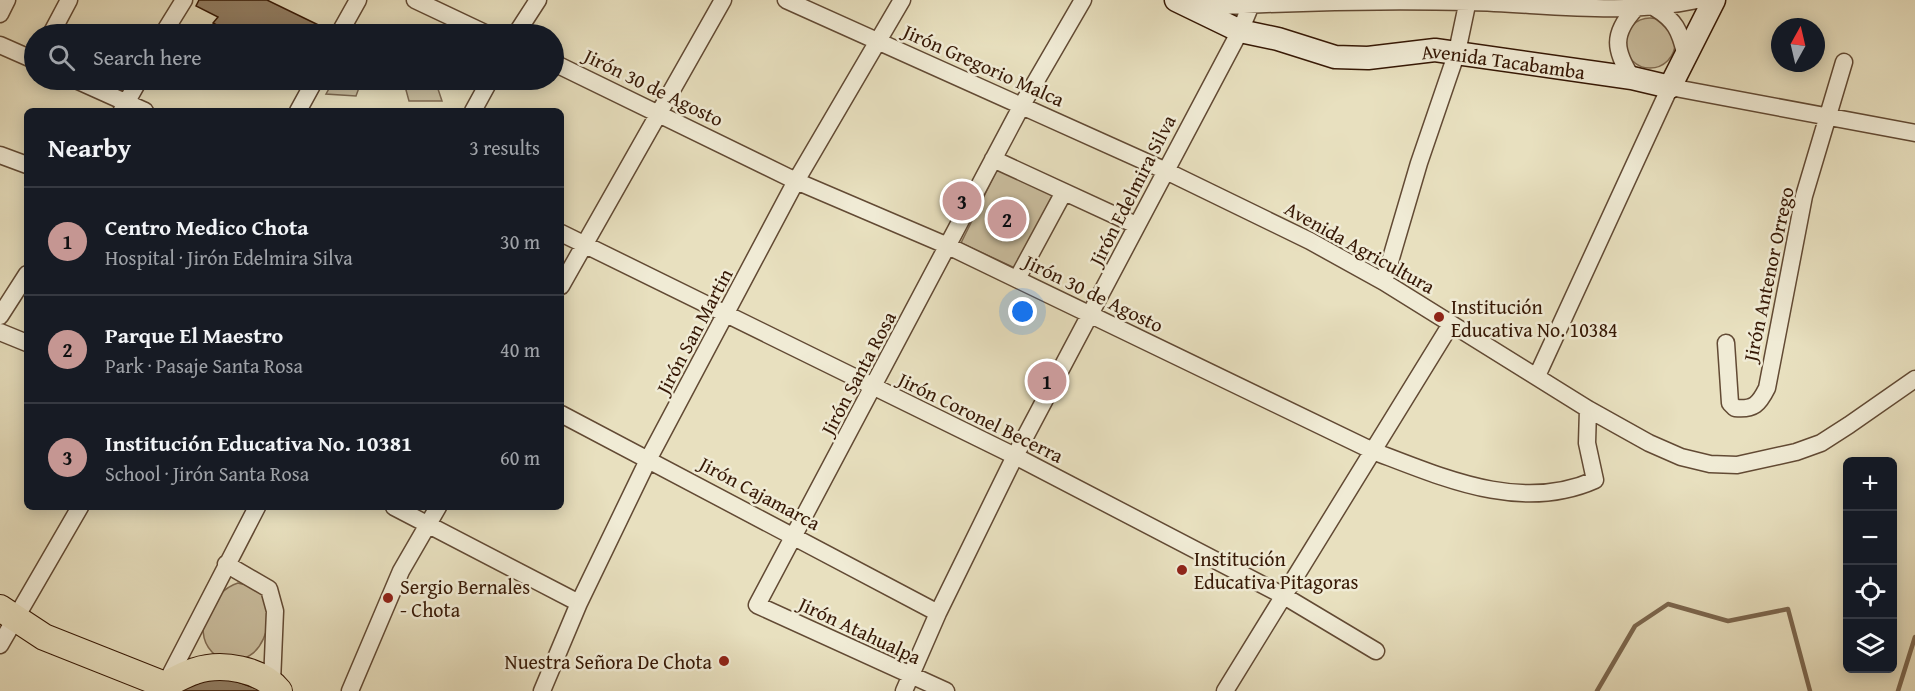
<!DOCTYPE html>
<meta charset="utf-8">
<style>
:root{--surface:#171b24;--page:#20242c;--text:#f1f3f6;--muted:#9ea1a6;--line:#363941;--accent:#c59692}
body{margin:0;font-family:"Gentium Book Plus",serif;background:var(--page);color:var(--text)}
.controls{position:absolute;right:18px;bottom:18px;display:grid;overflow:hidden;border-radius:9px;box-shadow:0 3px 15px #0003}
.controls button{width:54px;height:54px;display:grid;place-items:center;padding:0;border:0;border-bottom:2px solid var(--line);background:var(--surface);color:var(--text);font:30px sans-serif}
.compass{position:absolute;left:1771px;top:18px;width:54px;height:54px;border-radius:50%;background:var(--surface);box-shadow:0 3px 15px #0003;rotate:8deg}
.you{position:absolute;left:1023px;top:312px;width:21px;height:21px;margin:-15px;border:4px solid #fff;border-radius:50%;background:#1a73e8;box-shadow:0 0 0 9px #1a73e833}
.badge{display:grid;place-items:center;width:39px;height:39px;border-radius:50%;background:var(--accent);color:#111;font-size:20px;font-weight:700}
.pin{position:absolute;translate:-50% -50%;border:3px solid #fff;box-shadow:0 2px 6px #0006}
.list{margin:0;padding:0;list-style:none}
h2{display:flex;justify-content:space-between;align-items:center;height:78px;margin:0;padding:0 24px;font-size:26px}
h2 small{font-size:20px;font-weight:400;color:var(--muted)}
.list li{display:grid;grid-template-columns:39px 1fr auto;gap:18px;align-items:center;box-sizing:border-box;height:108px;padding:0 24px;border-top:2px solid var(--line)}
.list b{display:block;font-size:22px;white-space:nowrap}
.list p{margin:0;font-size:20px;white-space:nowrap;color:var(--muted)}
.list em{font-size:20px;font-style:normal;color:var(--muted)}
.icon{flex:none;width:33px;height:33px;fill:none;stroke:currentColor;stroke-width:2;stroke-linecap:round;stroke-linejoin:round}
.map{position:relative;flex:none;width:1915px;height:691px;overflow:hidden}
.search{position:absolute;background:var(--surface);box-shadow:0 3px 15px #0003;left:24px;top:24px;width:540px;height:66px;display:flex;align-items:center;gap:15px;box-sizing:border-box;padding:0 21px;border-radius:33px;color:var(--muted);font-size:22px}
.panel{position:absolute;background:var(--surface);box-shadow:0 3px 15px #0003;left:24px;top:108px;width:540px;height:402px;border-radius:9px}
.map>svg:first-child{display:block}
.green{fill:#cabe9f;stroke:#806b52;stroke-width:1.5}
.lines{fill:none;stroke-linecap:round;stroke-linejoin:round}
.stream{stroke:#7c674f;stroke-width:4.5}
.building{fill:#938066;stroke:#361805;stroke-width:1.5}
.street-casing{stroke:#624a34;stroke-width:19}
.secondary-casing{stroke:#361805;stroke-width:25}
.primary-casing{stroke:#361805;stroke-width:28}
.street{stroke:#f0ebd5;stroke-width:16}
.secondary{stroke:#f0ebd5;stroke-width:22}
.primary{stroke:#e8e0bf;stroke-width:26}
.poi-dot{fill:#8f2418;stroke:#f0ebd5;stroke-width:2}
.labels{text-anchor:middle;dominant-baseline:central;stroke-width:5;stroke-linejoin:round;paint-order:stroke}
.street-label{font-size:20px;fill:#361805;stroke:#f0ebd5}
.poi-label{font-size:20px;fill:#361805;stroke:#f0ebd5;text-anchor:start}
</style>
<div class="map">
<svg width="1915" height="691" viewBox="0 0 1915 691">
<rect width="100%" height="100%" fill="#e8e0bf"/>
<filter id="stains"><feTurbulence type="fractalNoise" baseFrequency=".00333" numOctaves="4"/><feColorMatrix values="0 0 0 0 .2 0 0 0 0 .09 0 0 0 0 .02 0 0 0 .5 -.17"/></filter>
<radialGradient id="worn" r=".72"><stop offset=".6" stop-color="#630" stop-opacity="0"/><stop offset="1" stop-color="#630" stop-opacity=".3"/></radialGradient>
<path class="green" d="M1625 43a25 25 0 1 1 50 0a25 25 0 1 1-50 0Z
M334 80H355L360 85 356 96 326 94Z
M419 80H435L442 101H409L406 90Z
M998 168 1053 194 1017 269 961 243Z
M238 583C246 585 257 586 262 594 278 619 261 667 228 659 222 657 216 657 212 652 190 629 213 591 238 583Z"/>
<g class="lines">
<path class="stream" d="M1597 691 1635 626 1668 604 1728 621 1788 609 1810 691
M1898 691 1915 637"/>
</g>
<path class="building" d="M199 0H267L337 34H233L213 23 218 17 196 6Z
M229 679 263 691H177L201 681Z"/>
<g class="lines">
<defs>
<path id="street" d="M415 0 487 34
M786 0 1164 170 1310 241 1384 282 1588 409 1649 443 1681 457 1710 464 1737 465 1796 452 1821 443 1849 425 1915 379
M1193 8C1284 2 1378 0 1471 2 1546 4 1623 16 1697 0
M1655 8C1675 20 1680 31 1685 53
M0 14 7 0
M51 34 69 0
M163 34 184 0
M339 34 358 0
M516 34 538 0
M0 45 34 60
M554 63 796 181 948 246 1373 451C1444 478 1521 513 1595 480L1587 443 1588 409
M1632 78C1614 50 1612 34 1635 9
M76 80 145 111
M122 110 139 80
M298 111 315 80
M473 111 490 80
M0 155 27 165
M993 159 1136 225
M561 233 1015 456 1284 596 1376 651
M1017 279 1064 192
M1384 282 1419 163 1457 52 1468 0
M561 286 723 0
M0 316 27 274
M0 332 27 343
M1726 343 1730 403 1735 408C1754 410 1759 404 1767 388L1804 196 1844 62
M1537 376 1670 87 1915 133
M561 414 938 613
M394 507 579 603
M226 564 269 589 275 611 272 682
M0 645 80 507
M165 685 257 507
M350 691 401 571 438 507
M542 691 579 603 649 458 796 181 902 0
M904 691 938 613 1015 456 1240 31 1253 0
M946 691 757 605 1022 105 1083 0
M1225 691 1451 324"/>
<g id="secondary">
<path id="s1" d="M1176 0 1240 31 1278 39 1335 57 1368 58 1435 50 1632 78 1670 87 1714 0"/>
</g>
<path id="primary" d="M0 608 44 637 165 685C175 680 185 674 195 671 222 662 261 669 279 691"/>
</defs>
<use href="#street" class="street-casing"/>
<use href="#secondary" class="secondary-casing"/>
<use href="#primary" class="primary-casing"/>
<use href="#street" class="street"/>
<use href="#secondary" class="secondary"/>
<use href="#primary" class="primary"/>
</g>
<g class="poi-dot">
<circle cx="1439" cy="317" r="6"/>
<circle cx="1182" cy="570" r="6"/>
<circle cx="388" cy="598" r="6"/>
<circle cx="724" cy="661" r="6"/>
</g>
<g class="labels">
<g class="street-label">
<text stroke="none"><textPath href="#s1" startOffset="339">Avenida Tacabamba</textPath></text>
<text transform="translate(984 65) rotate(24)">Jirón Gregorio Malca</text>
<text transform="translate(654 87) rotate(26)">Jirón 30 de Agosto</text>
<text transform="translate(1132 190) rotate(-63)">Jirón Edelmira Silva</text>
<text transform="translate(1360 247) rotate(29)">Avenida Agricultura</text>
<text transform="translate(1768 274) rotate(-78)">Jirón Antenor Orrego</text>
<text transform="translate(1094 293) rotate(26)">Jirón 30 de Agosto</text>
<text transform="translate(694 331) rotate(-62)">Jirón San Martin</text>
<text transform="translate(858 373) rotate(-62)">Jirón Santa Rosa</text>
<text transform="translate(981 417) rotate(26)">Jirón Coronel Becerra</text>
<text transform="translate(760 493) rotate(28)">Jirón Cajamarca</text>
<text transform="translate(860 630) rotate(25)">Jirón Atahualpa</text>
</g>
<g class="poi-label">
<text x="1451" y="306">Institución<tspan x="1451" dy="23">Educativa No. 10384</tspan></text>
<text x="1194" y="558">Institución<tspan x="1194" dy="23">Educativa Pitagoras</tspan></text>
<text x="400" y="586">Sergio Bernales<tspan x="400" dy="23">- Chota</tspan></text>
<text x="712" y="661" text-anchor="end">Nuestra Señora De Chota</text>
</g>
</g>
<rect width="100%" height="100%" filter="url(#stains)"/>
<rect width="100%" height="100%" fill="url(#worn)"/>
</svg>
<div class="controls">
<button>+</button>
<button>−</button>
<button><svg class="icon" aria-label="locate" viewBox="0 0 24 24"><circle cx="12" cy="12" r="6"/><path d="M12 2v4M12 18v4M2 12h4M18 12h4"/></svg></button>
<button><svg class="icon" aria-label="layers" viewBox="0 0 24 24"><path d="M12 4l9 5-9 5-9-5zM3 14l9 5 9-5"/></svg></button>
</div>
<svg class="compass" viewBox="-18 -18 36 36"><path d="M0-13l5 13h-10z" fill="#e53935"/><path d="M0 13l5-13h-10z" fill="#9ea1a6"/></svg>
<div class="you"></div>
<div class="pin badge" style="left:1047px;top:381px">1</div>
<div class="pin badge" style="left:1007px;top:219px">2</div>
<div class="pin badge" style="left:962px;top:201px">3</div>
<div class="search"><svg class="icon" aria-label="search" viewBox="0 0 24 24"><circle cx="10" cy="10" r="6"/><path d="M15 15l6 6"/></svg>Search here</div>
<section class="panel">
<h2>Nearby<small>3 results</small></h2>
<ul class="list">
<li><span class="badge">1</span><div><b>Centro Medico Chota</b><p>Hospital · Jirón Edelmira Silva</p></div><em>30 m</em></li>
<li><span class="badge">2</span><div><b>Parque El Maestro</b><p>Park · Pasaje Santa Rosa</p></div><em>40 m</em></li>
<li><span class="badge">3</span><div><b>Institución Educativa No. 10381</b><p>School · Jirón Santa Rosa</p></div><em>60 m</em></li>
</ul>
</section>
</div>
